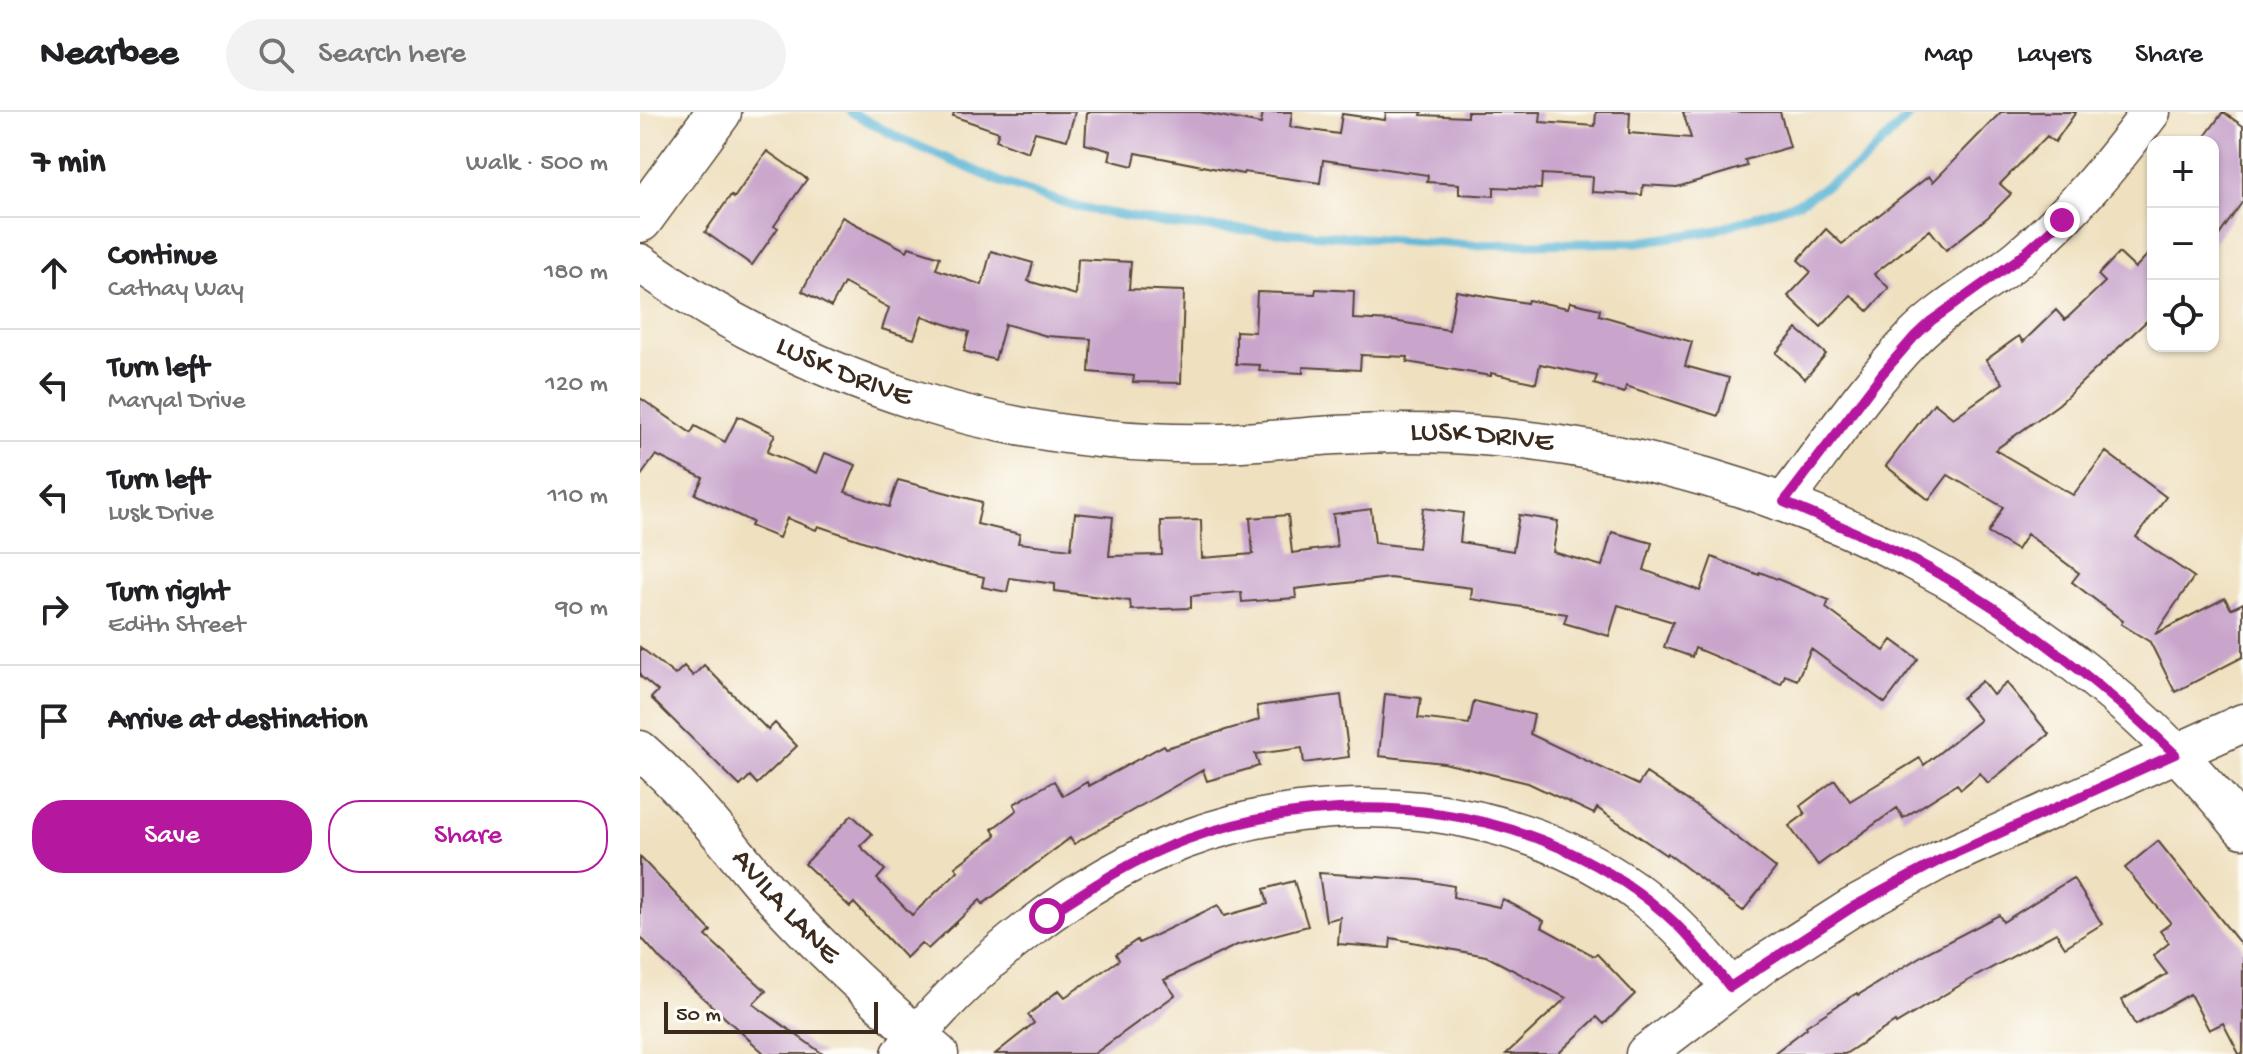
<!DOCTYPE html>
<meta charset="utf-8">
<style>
:root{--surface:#fff;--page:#f2f2f2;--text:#202124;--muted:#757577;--line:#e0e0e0;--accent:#b5179e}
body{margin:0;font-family:"Gochi Hand",sans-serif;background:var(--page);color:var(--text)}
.controls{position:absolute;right:24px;top:24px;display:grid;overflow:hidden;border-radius:16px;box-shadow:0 2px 6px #0004}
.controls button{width:72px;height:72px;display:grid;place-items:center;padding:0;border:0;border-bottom:2px solid var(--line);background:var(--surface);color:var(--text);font:40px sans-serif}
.scale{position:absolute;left:24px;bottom:20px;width:214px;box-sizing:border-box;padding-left:8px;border:4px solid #3b2a1e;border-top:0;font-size:22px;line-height:28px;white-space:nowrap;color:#3b2a1e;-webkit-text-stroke:6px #fdfcf7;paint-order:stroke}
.stop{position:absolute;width:24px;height:24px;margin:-18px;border:6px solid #b5179e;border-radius:50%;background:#fff}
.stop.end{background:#b5179e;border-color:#fff;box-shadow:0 2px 8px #0008}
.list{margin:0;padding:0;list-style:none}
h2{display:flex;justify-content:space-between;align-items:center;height:104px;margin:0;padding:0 32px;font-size:34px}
h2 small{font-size:26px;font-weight:400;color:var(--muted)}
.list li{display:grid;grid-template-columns:52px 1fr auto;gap:24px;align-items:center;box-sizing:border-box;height:112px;padding:0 32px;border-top:2px solid var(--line)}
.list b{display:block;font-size:30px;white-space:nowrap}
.list p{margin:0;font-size:26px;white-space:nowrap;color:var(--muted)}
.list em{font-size:26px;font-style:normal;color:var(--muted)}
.actions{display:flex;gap:16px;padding:24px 32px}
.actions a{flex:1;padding:18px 0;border:2px solid var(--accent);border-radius:32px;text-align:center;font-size:28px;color:var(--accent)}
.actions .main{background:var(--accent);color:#fff}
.icon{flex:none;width:44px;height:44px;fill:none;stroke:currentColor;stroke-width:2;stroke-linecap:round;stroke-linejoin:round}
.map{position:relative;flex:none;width:1603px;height:942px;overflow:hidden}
header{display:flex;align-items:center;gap:48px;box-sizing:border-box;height:112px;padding:0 40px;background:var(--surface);border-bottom:2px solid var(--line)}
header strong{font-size:38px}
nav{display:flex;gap:44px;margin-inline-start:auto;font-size:28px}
.search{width:560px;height:72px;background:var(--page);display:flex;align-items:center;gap:20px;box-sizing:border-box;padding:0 28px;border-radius:44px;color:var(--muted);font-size:30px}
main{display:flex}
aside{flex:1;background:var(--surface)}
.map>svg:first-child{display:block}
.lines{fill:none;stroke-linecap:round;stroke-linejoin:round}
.stream{stroke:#56b3d4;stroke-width:9}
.building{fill:#c9a5cc}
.minor-casing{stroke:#564536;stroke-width:41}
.major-casing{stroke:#564536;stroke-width:47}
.minor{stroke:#fff;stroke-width:38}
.major{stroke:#fff;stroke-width:44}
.route{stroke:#b5179e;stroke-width:10}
.labels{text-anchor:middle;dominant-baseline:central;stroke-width:7;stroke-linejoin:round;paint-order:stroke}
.street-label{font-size:30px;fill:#3b2a1e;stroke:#fdfcf7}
</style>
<header>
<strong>Nearbee</strong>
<div class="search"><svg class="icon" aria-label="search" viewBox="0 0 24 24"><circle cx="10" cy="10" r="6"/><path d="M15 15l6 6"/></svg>Search here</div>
<nav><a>Map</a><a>Layers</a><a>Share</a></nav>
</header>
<main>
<aside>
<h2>7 min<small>Walk · 500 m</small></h2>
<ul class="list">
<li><svg class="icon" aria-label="ahead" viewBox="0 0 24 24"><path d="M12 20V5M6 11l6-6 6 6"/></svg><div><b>Continue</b><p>Cathay Way</p></div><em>180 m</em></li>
<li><svg class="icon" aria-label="left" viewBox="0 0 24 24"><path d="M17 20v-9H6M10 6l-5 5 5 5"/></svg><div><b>Turn left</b><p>Maryal Drive</p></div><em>120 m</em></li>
<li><svg class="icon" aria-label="left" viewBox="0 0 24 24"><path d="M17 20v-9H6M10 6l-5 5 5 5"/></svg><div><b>Turn left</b><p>Lusk Drive</p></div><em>110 m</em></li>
<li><svg class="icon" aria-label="right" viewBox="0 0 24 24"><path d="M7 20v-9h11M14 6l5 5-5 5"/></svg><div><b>Turn right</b><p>Edith Street</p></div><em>90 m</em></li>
<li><svg class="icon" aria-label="arrive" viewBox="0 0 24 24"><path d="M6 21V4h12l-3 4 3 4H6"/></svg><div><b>Arrive at destination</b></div></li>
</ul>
<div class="actions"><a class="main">Save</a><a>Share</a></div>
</aside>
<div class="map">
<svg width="1603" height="942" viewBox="0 0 1603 942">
<rect width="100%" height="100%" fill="#fdfcf7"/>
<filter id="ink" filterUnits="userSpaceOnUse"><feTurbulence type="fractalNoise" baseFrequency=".0125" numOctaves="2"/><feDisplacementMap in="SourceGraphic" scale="16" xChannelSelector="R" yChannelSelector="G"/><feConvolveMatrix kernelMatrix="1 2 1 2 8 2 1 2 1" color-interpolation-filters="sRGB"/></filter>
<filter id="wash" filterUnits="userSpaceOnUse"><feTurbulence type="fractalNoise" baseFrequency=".006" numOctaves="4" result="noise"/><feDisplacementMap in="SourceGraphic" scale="32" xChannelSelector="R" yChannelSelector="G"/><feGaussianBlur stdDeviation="1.8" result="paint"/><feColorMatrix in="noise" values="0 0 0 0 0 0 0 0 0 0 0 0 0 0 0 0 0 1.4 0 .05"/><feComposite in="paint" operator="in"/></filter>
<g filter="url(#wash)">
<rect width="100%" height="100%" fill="#efe0bf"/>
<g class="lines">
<path class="stream" d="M211 0 257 25 361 70 437 95 534 113 831 133 999 130 1072 119 1160 90 1220 53 1273 0"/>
</g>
<g id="blocks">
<path class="building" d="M314 0H435L427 28 395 20 388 40 356 28 359 20 313 4Z
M447 0H560L621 12 623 0H652L650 15 699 22 702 2 745 8 746 0H782L781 3 827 5V0H901L900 10 955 14 956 0H990L989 21 1051 26 1043 0H1140L1150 35 1105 48 1107 54 1037 75 1003 73 1002 83 952 80 953 65 902 62 901 77 854 75V84L819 82V72L787 70 788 63 683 48 680 71 604 60 603 62 496 41 493 54 469 48 471 39 445 32Z
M1361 0H1436L1415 30 1407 24 1360 72 1371 82 1348 105 1306 138 1290 118 1234 162 1249 176 1228 199 1211 183 1181 215 1148 184 1171 160 1158 148 1186 117 1202 132 1289 64 1293 70Z
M1583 0 1603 14V89L1573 132V30H1561Z
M127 39 167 67 134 114 138 116 112 153 65 120 91 83 94 86Z
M202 105 267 139 269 135 300 145 296 157 342 173 351 139 393 151 388 169 436 183 438 147 491 150 489 177 544 179 541 271 493 270 494 264 449 260 451 227 407 224 365 212 355 248 324 239 329 220 282 204 274 227 242 217 249 196 204 171 191 195 162 179Z
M1513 137V203L1419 292 1355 338 1433 383 1466 340 1526 385 1496 425 1554 465 1515 522 1585 486 1591 497 1603 491V545L1535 580 1510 530 1481 512 1483 509 1432 470 1439 461 1387 422 1377 438 1348 421 1363 395 1308 363 1289 388 1246 354 1294 291 1313 306 1363 271 1346 248 1379 224 1383 230 1416 198 1425 208 1465 170 1458 163 1479 141 1495 156Z
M676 177 714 179 713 207 753 209 809 218 816 179 887 191 888 188 928 196 930 190 960 197 959 203 1052 230 1045 254 1089 266 1078 304 986 274 984 281 954 272 957 264 900 252 896 271 851 261V264L767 250 768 245 721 243 720 258 663 255V261L619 259 620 253 596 252V219L615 220 617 180 675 182Z
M1157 217 1186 242 1165 267 1136 241Z
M0 286 51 321 55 314 85 330 98 304 135 322 127 340 177 361 185 341 216 353 205 380 249 395 258 368 342 390 337 412 380 422 378 431 431 437 435 401 473 405 469 444 522 443 521 409 561 408 562 446 613 442 610 406 648 403 652 441 697 435 693 402 731 397 735 431 778 436 783 396 823 401 820 430 873 439 879 403 918 409 913 440 962 454 972 420 1012 431 1004 458 1060 479 1072 445 1119 463 1120 460 1189 488 1186 496 1244 539 1252 528 1278 547 1245 591 1171 537 1157 568 1145 563 1141 572 1055 536 1052 545 1024 535 1033 510 978 493 969 524 924 511 927 502 831 487 832 476 750 466 655 477 656 486 602 490 601 480 551 484V496L491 498 490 489 415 479V472L370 466 367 480 342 475 344 465 297 454 178 414 176 418 147 406 139 426 110 414 112 410 55 382 63 366 16 343 0 365Z
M0 535 35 563 44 554 53 564 64 553 128 618 135 611 157 634 117 672 110 664 100 674 11 586 18 579 0 564Z
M1342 569 1353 583 1367 571 1409 622 1348 671 1340 661 1321 677 1317 672 1263 706 1257 696 1178 753 1149 714 1165 702 1160 694 1195 668 1210 689 1280 646 1284 653 1340 608 1322 586Z
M745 582 781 586 778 606 829 612 834 589 894 603 890 622 998 673 1006 661 1059 696 1136 756 1103 799 1027 741 1026 743 957 696 954 702 888 671 804 651 739 644Z
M701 583 709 645 664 651 662 636 615 642 619 654 567 669 563 658 434 732 430 726 343 792 340 788 288 837 281 831 266 846 214 791 210 795 165 752 212 703 232 722 220 734 245 758 237 767 272 803 318 759 315 755 356 724 352 717 377 698 374 692 414 669 423 684 447 670 449 674 524 633 526 636 619 608 617 594Z
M1518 729 1603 835V942H1599L1583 911 1569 918 1550 882 1495 913 1482 888 1527 862 1513 844 1529 831 1520 819 1531 811 1485 756Z
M0 745 71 819 66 824 126 879 113 892 183 942H125L21 848 0 824Z
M679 761 780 768 814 774 813 785 859 795 863 787 904 809 901 815 954 844 957 842 995 882 964 912 957 905 918 942H866L926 886 846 844 751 826 750 836 698 832 700 805 686 809Z
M1433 766 1462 812 1425 835 1416 821 1327 869 1256 912 1255 910 1205 942H1133L1167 916 1166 914 1217 881 1218 883 1286 841 1359 803 1363 810Z
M654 769 668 814 597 833 524 868 535 883 454 942H355L394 911 388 903 419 878 425 885 479 848 476 842 497 828 499 831 578 793 584 804 628 792 624 777Z"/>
</g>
</g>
<g filter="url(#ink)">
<use href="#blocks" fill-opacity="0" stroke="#564536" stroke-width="2"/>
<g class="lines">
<defs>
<g id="minor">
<path id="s1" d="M0 151C172 272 370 336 581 331 619 330 658 325 696 323 748 320 803 320 855 325 1139 351 1424 490 1603 717"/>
<path d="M1144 390C1186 335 1225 276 1273 226 1304 194 1346 173 1380 145 1431 102 1471 53 1511 0"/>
<path id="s2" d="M0 638C48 680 86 730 127 778 180 837 239 891 299 942"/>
<path d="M261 942C331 854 438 767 544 728 692 673 874 687 1002 784 1036 810 1064 841 1090 875"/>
<path d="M1005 942 1125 851 1211 796 1300 748 1603 611"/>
</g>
<path id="major" d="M0 108 79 0"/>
</defs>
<use href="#minor" class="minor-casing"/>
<use href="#major" class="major-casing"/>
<use href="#minor" class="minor"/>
<use href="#major" class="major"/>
</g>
</g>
<g class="lines" filter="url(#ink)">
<path class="route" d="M407 804C451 775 495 746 545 728 705 669 907 690 1035 811 1055 831 1073 853 1090 875L1211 796 1300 748 1535 642C1464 574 1389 514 1304 465 1253 435 1198 413 1144 390L1242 262 1274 225 1291 209 1378 147 1422 108"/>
</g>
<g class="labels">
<g class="street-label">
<text stroke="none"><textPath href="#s1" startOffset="232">LUSK DRIVE</textPath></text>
<text stroke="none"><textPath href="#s1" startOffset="880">LUSK DRIVE</textPath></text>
<text stroke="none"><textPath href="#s2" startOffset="214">AVILA LANE</textPath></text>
</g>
</g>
</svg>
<div class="controls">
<button>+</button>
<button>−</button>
<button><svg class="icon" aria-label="locate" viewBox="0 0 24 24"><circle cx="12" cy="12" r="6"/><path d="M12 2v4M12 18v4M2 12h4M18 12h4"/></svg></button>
</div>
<div class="scale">50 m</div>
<div class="stop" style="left:407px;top:804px"></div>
<div class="stop end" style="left:1422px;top:108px"></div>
</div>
</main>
